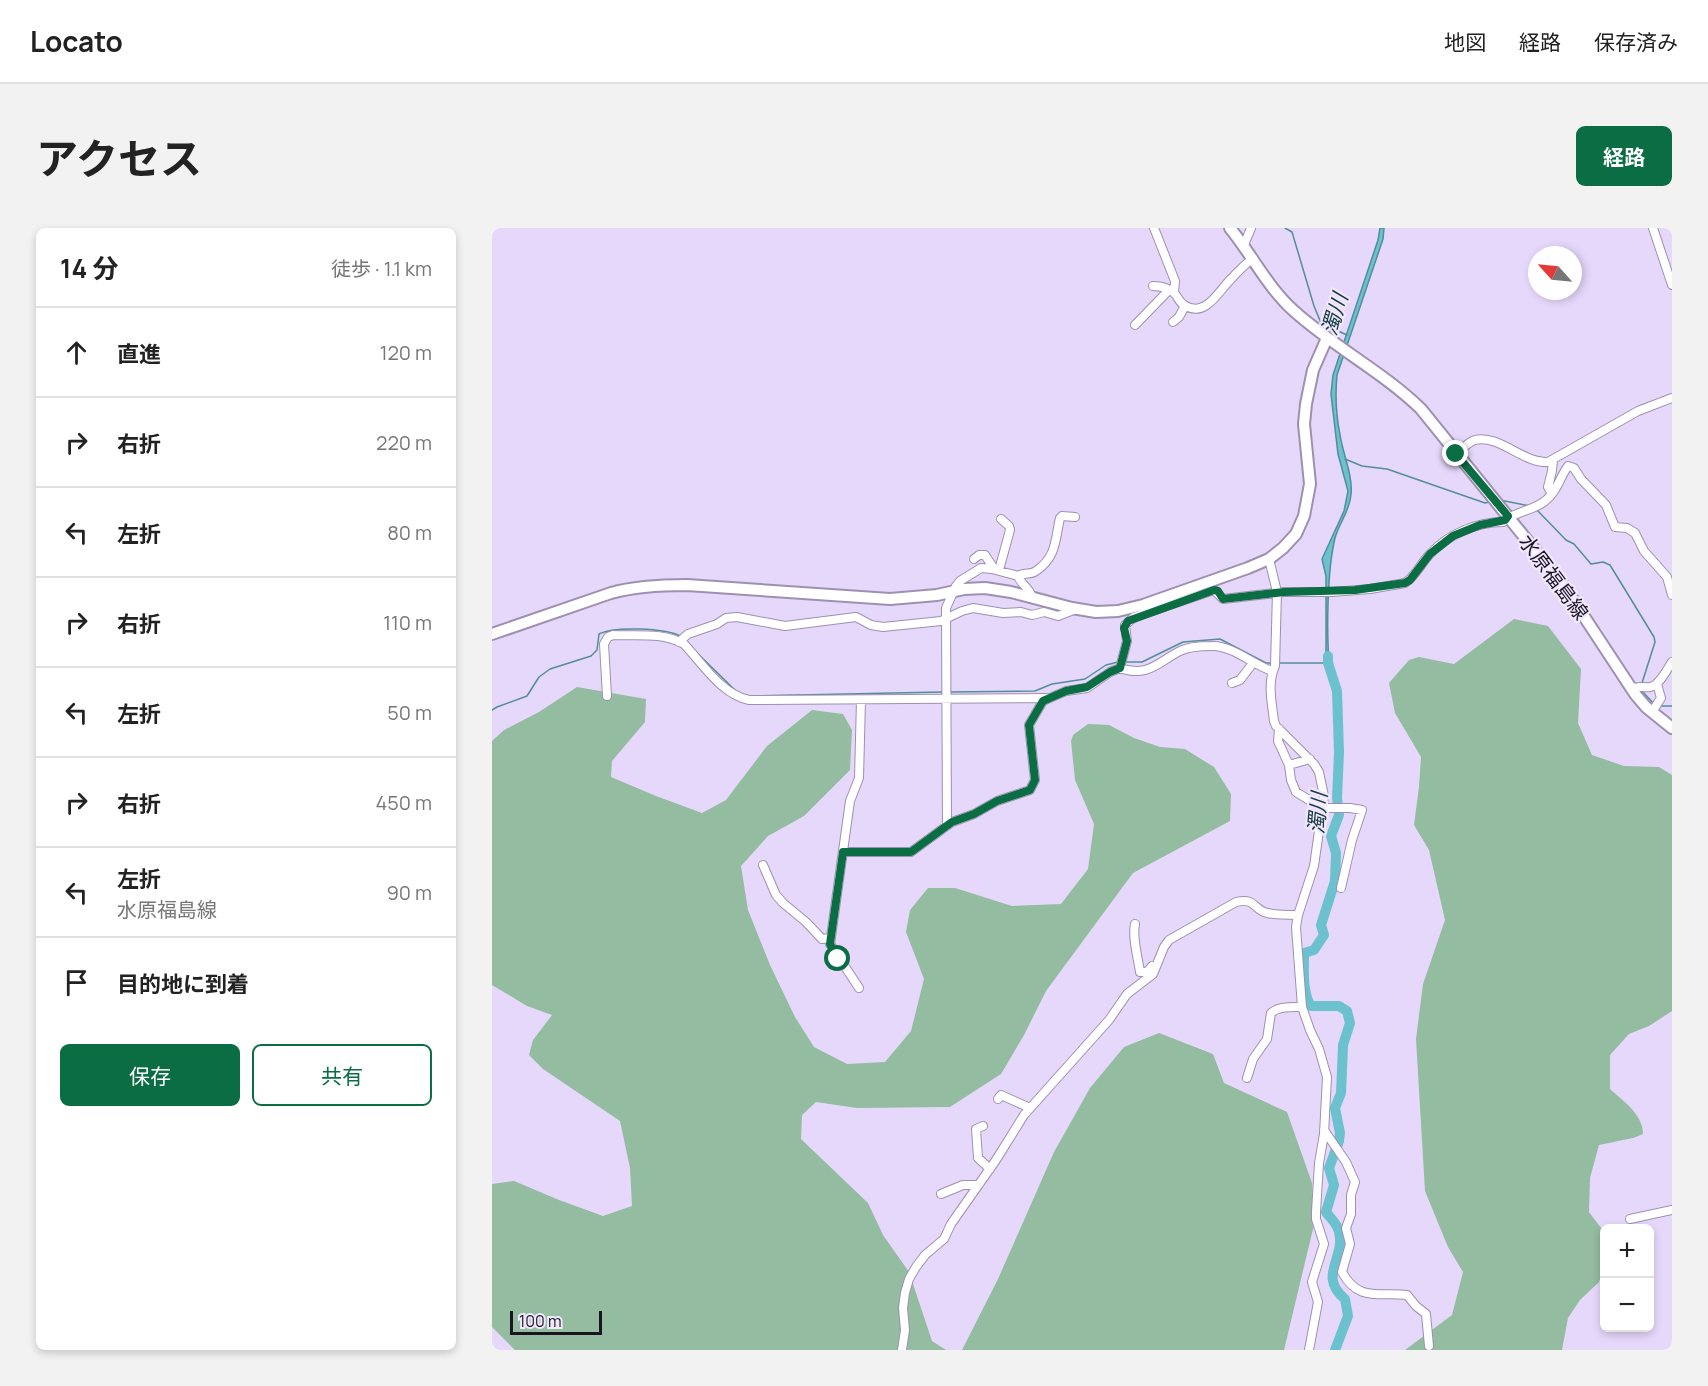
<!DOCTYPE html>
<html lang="ja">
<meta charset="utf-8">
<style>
:root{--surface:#fff;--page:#f2f2f2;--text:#222;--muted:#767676;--line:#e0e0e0;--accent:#0b6d43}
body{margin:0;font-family:Manrope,"Noto Sans JP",sans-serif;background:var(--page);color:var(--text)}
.controls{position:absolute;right:18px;bottom:18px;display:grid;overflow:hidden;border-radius:9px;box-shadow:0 3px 9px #0003}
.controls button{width:54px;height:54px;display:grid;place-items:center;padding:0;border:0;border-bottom:2px solid var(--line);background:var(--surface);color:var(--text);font:30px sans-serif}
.compass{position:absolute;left:1036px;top:18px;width:54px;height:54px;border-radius:50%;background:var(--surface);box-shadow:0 3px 9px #0003;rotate:297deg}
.scale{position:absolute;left:18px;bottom:15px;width:92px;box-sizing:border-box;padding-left:6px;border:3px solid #1a1421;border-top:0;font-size:16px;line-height:21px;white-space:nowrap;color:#1a1421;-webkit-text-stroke:4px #f1e8fd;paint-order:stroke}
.stop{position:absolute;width:18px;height:18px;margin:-14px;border:4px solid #0b6d43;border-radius:50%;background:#fff}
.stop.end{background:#0b6d43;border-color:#fff;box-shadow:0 2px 6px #0008}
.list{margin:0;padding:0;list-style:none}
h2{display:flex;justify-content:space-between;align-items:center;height:78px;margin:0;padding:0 24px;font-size:26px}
h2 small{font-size:20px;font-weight:400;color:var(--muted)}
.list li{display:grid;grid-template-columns:39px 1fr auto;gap:18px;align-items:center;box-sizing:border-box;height:90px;padding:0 24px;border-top:2px solid var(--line)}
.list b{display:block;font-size:22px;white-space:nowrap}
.list p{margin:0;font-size:20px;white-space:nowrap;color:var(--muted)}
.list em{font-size:20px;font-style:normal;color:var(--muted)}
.actions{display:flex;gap:12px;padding:18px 24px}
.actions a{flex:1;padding:14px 0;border:2px solid var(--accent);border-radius:9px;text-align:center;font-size:21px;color:var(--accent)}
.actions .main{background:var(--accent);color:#fff}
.icon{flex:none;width:33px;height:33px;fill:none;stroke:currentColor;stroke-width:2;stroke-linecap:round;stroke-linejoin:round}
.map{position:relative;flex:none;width:1180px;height:1122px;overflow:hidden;border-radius:9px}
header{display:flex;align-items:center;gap:36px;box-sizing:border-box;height:84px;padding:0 30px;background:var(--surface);border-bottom:2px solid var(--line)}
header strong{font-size:28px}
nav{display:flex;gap:33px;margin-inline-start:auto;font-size:21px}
.intro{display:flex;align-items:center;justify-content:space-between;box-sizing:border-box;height:144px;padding:0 36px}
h1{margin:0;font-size:42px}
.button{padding:15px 27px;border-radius:9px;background:var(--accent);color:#fff;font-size:21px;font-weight:700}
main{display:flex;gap:36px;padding:0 36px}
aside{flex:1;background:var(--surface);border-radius:9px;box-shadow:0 3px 9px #0003}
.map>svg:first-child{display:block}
.green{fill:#93bca0}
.water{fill:#6cc1ce;stroke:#538d9a;stroke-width:1.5}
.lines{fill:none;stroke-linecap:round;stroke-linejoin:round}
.stream{stroke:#538d9a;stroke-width:1.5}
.river{stroke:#6cc1ce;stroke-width:10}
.street-casing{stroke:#9e90b1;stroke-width:10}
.secondary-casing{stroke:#9e90b1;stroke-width:14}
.street{stroke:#fff;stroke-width:8}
.secondary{stroke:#fff;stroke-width:10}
.route{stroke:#0b6d43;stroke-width:8}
.labels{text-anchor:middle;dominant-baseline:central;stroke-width:4.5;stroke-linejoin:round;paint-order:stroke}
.street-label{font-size:20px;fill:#1a1421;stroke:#f1e8fd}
.water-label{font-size:21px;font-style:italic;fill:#143c42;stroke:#f1e8fd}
</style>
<header>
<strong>Locato</strong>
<nav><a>地図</a><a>経路</a><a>保存済み</a></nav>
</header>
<div class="intro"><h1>アクセス</h1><a class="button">経路</a></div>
<main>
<aside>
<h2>14 分<small>徒歩 · 1.1 km</small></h2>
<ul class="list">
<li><svg class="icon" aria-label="ahead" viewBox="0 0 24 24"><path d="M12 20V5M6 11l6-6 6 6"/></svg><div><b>直進</b></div><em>120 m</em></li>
<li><svg class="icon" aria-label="right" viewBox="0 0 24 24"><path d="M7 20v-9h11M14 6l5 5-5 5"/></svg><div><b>右折</b></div><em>220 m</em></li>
<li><svg class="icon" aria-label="left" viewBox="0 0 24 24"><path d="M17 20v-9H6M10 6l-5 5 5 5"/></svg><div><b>左折</b></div><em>80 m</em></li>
<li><svg class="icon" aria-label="right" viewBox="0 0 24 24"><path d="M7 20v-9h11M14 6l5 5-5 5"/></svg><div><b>右折</b></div><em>110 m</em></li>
<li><svg class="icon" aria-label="left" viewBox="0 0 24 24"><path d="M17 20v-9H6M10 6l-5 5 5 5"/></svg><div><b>左折</b></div><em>50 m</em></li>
<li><svg class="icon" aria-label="right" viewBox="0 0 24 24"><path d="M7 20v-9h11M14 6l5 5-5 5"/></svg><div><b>右折</b></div><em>450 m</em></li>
<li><svg class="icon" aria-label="left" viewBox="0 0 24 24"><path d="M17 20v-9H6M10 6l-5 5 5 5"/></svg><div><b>左折</b><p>水原福島線</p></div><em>90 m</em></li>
<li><svg class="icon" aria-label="arrive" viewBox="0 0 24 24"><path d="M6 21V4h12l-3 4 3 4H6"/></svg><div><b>目的地に到着</b></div></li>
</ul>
<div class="actions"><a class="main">保存</a><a>共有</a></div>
</aside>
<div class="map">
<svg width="1180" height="1122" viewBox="0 0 1180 1122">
<rect width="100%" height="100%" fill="#e6d8fb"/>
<path class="green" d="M1022 391 1056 398 1089 441 1086 495 1100 527 1132 538 1167 539 1180 547V783L1157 798 1137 806 1118 827V861C1131 873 1151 886 1151 906L1141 910 1107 917 1098 950 1097 984 1112 1004V1040L1107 1054 1088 1072 1076 1090 1070 1122H913L960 1087 971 1044 956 1019 933 963 924 811 931 756 953 692 937 622 922 597 927 559 929 529 903 485 897 455 917 432 927 429 962 436Z
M85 459 154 471 153 494 120 533 119 549 164 568 210 585 234 572 275 518 320 482 351 486 360 502 358 542 312 588 276 608 249 638 256 682 278 737 303 789 322 819 355 836 393 834 419 803 432 751 414 704 418 682 436 660H463L520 678 569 676 596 641 602 596 583 552 579 513 581 507 596 496 617 497 642 510 668 519 693 521 722 539 739 566 738 593 641 645 554 763 532 807 509 846 458 879 365 880 324 874 310 887 309 911 376 975 391 1007 417 1044 440 1113 454 1122H23L0 1099V956L22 953 67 972 111 988 140 978 138 940 128 893 51 841 37 827 41 812 60 787 35 778 0 757V513L12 502 47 484Z
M667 805 721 826 732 855 795 884 820 955 821 1001 792 1122H470L506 1051 562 924 598 860 632 819Z"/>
<path class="water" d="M888 0H892L891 11 845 147C843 168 844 187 848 207 851 226 861 248 859 266 858 283 847 295 843 310 835 343 834 409 838 444L834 433V348L830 331 852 283 856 263 846 226 839 166 841 147 886 12Z"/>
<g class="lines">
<path class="stream" d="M793 0 800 4 822 78 829 95 855 107
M853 231 870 238 895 241 993 275 997 274
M1008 272 1038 278
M1045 282 1074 312 1082 316 1099 336 1111 334 1118 337 1162 409 1163 414 1150 455
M198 418 245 464 255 468 450 464
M634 434H650L691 414 728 411 774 435H780
M785 435H834
M1149 462 1162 476
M458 464 543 463 560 456 593 451 614 437 626 434
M1166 478H1180
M0 482 5 479 35 468 47 449 58 441 99 428 105 422 107 406C122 398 173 400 188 408"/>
<path class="river" d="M836 428V435L845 463 847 524 845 570 847 587 839 608 844 625 843 653 829 697 832 707 822 722 812 725C812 740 810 766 819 778H847L855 783 858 795 851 817 849 865 843 880 848 905 847 913 837 940 842 957 834 984C839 991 845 995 847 1004 854 1030 825 1048 853 1071L856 1088 843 1122"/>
<defs>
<path id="street" d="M662 0 683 53 682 65
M1161 0 1180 57
M752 17 759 0
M661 58C668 58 677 60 683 66 686 69 687 74 692 77 714 91 727 62 740 50 746 43 754 36 761 30
M681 94 687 89 693 78
M643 97 677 62
M964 226C970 221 976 214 983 212 1007 206 1032 236 1056 234L1146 183 1180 170
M1060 266 1056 259 1060 243 1061 232
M482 331 487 327H493L502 341
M777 331 785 364 783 438C775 455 780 475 782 493L784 498 822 536 827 544 832 568 822 638 806 687 804 699 810 779 818 802 827 821 835 849 832 906 827 935 824 984V991L832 1016 820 1054 826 1074 817 1122
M507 342 518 302 517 298 509 291
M526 348C532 344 539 347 544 343 565 329 563 311 568 290L570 288 583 289
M187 414 196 406 225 396 234 390 245 389 293 398 364 389 379 397 391 399 449 393 470 383 481 380 511 385 529 384 540 387 552 384 566 388 584 381
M628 440 635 413 633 397 642 389 722 362 731 371 792 364H840L878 361 913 355C924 348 929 335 938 326 956 306 985 294 1011 294 1023 283 1039 284 1053 273 1065 264 1068 249 1076 238L1082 240 1089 251 1114 277 1123 299 1135 300 1143 305 1152 323 1175 349 1180 367
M740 455 748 452 761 435
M1139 461C1146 457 1151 460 1158 459 1168 457 1175 441 1180 434
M115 468 112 416 116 409 121 407C145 408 170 404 192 416 210 435 230 467 257 472L554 470
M1160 484 1169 470 1165 456
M787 501 786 513 797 537 799 552 804 564 830 580H858L870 582 860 612 849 660
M797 537 818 531
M455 598 454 380 464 358 468 353 489 340 500 341 526 348C529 357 537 359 540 369
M351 624H419L460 594 482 586 505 573 538 562 543 552 537 497 551 473 574 463 595 460 618 444 628 440C656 450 666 434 688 423 696 419 711 418 720 418 739 417 762 437 780 443
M271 637 284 667 291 675 314 694 330 711 339 710
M643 696C640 709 646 730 648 744H655L660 738
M367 760 338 716 358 573 367 550 369 472
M755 850 761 831 775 811 779 785C787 778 800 779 810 779
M506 871 509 867 538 880
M491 898 484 901 486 930 498 941
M832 902 854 934 863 954 859 967V986L854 1000 858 1016 850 1044C866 1074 887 1064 915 1067L924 1078 934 1086 937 1118
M449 966 471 957H486
M1138 991 1180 982
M410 1122 413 1102 411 1080 413 1065 417 1051 424 1039 433 1027 452 1011 459 996 504 932 532 887 617 792 635 766 661 746 672 719 677 712 744 674C764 669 761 682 775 685 785 687 796 687 806 687"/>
<path id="secondary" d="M738 0C760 27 776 60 802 83 842 119 891 144 929 181L1072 358 1143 466 1154 479 1180 500
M0 406 119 365C144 358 169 357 195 357L398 371 445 367 472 361 493 360 519 364 580 380 604 384 626 383 651 377 756 340 777 331 791 320 804 306 812 288 818 256 812 196 814 176 821 142 835 110"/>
</defs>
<use href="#street" class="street-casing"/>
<use href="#secondary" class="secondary-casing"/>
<use href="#street" class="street"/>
<use href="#secondary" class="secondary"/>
</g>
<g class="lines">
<path class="route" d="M346 731 338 716 351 624H419L460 594 482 586 505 573 538 562 543 552 537 497 551 473 574 463 595 459 618 444 628 440 635 413 632 400 636 393 722 362 726 363 731 371 792 364 863 362 913 355 918 352 938 326 961 308 988 297 1013 292 1016 288 964 226"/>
</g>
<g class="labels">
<g class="street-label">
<text transform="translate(1062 349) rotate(53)">水原福島線</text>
</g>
<g class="water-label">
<text transform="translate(842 86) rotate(-73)">濁川</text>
<text transform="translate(825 585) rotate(-85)">濁川</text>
</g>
</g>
</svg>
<div class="controls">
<button>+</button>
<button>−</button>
</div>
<svg class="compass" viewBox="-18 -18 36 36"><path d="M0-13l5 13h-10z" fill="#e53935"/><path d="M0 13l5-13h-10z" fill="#767676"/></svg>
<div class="scale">100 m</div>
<div class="stop" style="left:346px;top:731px"></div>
<div class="stop end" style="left:964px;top:226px"></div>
</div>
</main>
